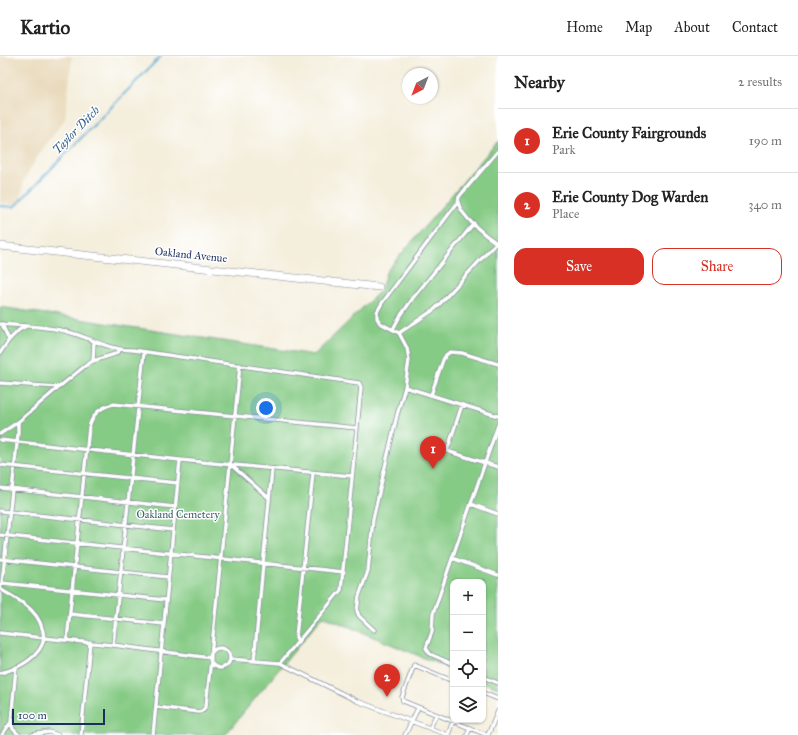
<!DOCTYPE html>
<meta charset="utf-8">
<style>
:root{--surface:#fff;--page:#f2f2f2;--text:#222;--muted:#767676;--line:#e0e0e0;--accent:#d93025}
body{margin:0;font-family:"IM FELL Great Primer",serif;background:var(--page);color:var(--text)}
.controls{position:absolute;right:12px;bottom:12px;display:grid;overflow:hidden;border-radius:8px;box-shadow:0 1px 3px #0004}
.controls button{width:36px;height:36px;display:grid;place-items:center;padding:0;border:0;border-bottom:1px solid var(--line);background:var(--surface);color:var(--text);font:20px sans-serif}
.compass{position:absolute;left:402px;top:12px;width:36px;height:36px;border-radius:50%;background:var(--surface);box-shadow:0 1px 3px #0004;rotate:222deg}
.scale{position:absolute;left:12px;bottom:10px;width:93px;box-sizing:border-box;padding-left:4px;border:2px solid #1b2f5e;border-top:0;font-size:11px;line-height:14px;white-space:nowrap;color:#1b2f5e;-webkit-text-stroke:3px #fff;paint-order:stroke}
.you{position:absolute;left:266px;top:352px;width:14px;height:14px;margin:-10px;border:3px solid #fff;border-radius:50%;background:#1a73e8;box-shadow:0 0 0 6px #1a73e833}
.badge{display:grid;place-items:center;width:26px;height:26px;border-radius:50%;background:var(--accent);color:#fff;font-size:13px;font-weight:700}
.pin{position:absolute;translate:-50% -33px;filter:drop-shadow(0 1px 2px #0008)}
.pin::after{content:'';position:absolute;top:21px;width:14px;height:12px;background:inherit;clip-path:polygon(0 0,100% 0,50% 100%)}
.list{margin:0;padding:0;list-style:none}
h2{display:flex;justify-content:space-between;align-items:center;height:52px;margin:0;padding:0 16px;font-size:17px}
h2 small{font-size:13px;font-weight:400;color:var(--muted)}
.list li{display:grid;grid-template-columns:26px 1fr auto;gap:12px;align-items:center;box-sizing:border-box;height:64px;padding:0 16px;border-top:1px solid var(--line)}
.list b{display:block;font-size:15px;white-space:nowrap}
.list p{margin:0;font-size:13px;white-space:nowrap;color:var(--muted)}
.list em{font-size:13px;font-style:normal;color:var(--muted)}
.actions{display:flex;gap:8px;padding:12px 16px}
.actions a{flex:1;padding:9px 0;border:1px solid var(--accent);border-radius:12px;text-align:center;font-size:14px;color:var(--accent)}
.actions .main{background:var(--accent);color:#fff}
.icon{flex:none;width:22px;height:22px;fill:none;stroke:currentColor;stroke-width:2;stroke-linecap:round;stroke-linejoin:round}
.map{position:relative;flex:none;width:498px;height:679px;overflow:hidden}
header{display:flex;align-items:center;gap:24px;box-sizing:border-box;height:56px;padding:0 20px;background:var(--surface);border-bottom:1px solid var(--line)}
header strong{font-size:19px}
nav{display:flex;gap:22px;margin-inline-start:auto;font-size:14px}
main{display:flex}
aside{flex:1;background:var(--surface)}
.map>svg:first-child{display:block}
.built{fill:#e8d9ba}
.green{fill:#86cb85;stroke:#507d72}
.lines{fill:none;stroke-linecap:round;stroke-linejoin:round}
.stream{stroke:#58a9d2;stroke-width:2}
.lane-casing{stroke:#888e9d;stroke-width:5}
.street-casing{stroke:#888e9d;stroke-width:8}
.lane{stroke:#fff;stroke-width:3.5}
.street{stroke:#fff;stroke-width:7}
.labels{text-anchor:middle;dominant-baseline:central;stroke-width:3;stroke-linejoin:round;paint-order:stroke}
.street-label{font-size:11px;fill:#1b2f5e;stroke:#fff}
.park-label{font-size:11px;fill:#3b5e6a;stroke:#fff}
.water-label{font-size:12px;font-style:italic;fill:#33608c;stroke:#fff}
</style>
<header>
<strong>Kartio</strong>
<nav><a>Home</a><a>Map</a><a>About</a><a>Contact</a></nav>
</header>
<main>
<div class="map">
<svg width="498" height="679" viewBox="0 0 498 679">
<rect width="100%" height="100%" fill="#fff"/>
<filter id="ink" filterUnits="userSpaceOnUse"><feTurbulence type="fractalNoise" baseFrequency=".025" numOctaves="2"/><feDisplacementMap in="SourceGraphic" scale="8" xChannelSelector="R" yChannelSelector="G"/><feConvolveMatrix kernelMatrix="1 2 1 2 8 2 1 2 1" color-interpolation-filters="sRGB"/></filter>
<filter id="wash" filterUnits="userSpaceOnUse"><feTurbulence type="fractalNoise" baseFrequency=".012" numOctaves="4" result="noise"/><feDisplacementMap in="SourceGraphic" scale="16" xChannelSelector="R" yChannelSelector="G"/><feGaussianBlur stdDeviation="0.9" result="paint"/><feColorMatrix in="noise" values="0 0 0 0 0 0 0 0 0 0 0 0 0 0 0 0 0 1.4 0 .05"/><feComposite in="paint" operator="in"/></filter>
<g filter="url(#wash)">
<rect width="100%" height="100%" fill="#f4eedc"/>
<path class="built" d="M0 0H72L65 63 39 98 23 126 21 149 0 147Z"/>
<path class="green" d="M498 85V632L483 626V526H453V614L323 560 225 679H0V251L314 299 381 234 386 216Z"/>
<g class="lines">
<path class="stream" d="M0 150 14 151 161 0"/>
</g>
</g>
<g filter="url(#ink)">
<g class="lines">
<defs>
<path id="lane" d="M458 146C461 161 486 180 498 188
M0 268C20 270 46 270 65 275 90 281 106 294 133 294L359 327 361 331 341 534 280 607 230 603
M393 273 399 262 413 242 474 167
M399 277 435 253 496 187
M9 284 19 274 25 271
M0 297 9 284 2 268
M93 305 115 298 120 294
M0 327 59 331 85 310 93 305 94 285
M405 331 498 360
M431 339 443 304 446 299 450 296 462 297 498 308
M462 349 447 395 498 411
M0 378 18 366 59 331
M0 384 180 404 352 420
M0 409 178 427
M231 409 269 442
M0 432 175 451
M471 448 498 458
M0 455 173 474
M0 479 344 516
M452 502 498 519
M0 503 168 521
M2 527 166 544
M0 530 2 527 18 378V366
M0 533C21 545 42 555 44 582L113 589 211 602
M70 558 164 568
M374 574 359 560 357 555 359 540 368 515 373 463 397 359 405 331 409 304 407 292 399 277 380 267 377 262V256L382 247 458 146 459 141 463 136 498 95
M0 577 44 582C41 601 18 613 0 617
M67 584 89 371C93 357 100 352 113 348L357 372
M298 587 296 581 313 417
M113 589 144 296
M210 602a10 10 0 1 1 20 0a10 10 0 1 1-20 0Z
M211 600 240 309
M254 605 272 413
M280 607 357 645 448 679 453 665
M453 608 430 598 426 592 432 576 433 558 498 369
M483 621 498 627
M453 625 414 609 402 641 403 645 487 679
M483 637 498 643
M156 651 199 656 202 655 206 650 211 603
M11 666 13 673 19 679
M430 672 436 659
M2 679 11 666 16 611
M32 679 49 676 58 679
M81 679 90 586
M153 679 180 404
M405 679 418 652
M467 679 470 672
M488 679 498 655"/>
<path id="street" d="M0 190 379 231"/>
</defs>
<use href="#lane" class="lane-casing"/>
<use href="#street" class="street-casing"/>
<use href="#lane" class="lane"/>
<use href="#street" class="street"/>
</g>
</g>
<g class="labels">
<g class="street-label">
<text transform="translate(191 199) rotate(6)">Oakland Avenue</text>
</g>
<g class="park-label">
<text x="178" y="458">Oakland Cemetery</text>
</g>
<g class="water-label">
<text transform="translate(76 74) rotate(-46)">Taylor Ditch</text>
</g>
</g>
</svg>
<div class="controls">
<button>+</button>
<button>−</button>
<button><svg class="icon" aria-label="locate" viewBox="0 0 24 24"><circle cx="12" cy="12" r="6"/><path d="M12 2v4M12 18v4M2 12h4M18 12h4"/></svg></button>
<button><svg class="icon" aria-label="layers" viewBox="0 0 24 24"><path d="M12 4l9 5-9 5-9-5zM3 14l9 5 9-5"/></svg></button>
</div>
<svg class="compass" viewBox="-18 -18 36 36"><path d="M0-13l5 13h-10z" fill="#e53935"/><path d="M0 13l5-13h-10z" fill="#767676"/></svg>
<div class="scale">100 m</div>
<div class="you"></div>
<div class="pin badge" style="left:433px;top:413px">1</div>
<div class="pin badge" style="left:387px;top:641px">2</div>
</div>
<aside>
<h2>Nearby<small>2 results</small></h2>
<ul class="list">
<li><span class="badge">1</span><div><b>Erie County Fairgrounds</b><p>Park</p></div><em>190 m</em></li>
<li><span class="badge">2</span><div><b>Erie County Dog Warden</b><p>Place</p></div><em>340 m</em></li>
</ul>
<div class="actions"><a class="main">Save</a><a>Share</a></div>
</aside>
</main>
